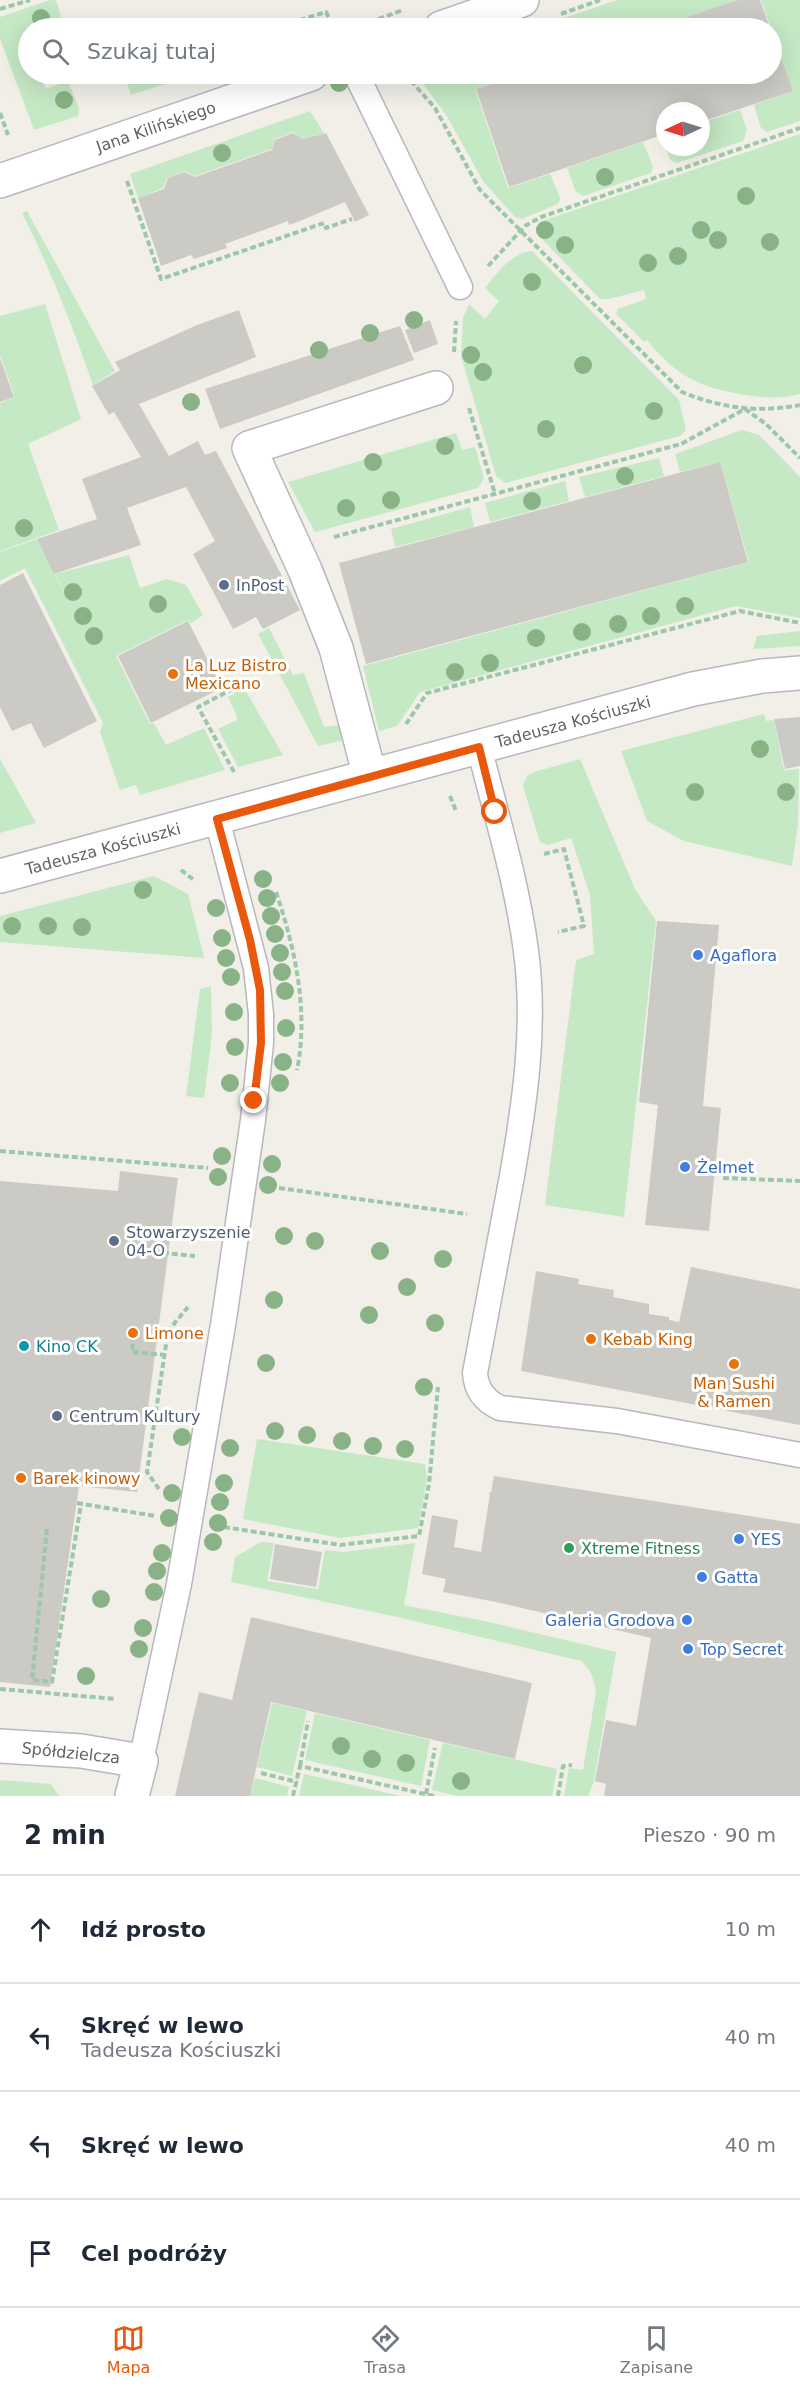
<!DOCTYPE html>
<html lang="pl">
<meta charset="utf-8">
<style>
:root{--surface:#fff;--page:#f6f6f7;--text:#1f2937;--muted:#747a83;--line:#e0e1e3;--accent:#ea580c}
body{margin:0;font-family:"DejaVu Sans",sans-serif;background:var(--page);color:var(--text)}
.compass{position:absolute;left:656px;top:102px;width:54px;height:54px;border-radius:50%;background:var(--surface);box-shadow:0 6px 24px #0002;rotate:266deg}
.stop{position:absolute;width:18px;height:18px;margin:-14px;border:4px solid #ea580c;border-radius:50%;background:#fff}
.stop.end{background:#ea580c;border-color:#fff;box-shadow:0 2px 6px #0008}
.list{margin:0;padding:0;list-style:none}
h2{display:flex;justify-content:space-between;align-items:center;height:78px;margin:0;padding:0 24px;font-size:26px}
h2 small{font-size:20px;font-weight:400;color:var(--muted)}
.list li{display:grid;grid-template-columns:39px 1fr auto;gap:18px;align-items:center;box-sizing:border-box;height:108px;padding:0 24px;border-top:2px solid var(--line)}
.list b{display:block;font-size:22px;white-space:nowrap}
.list p{margin:0;font-size:20px;white-space:nowrap;color:var(--muted)}
.list em{font-size:20px;font-style:normal;color:var(--muted)}
.icon{flex:none;width:33px;height:33px;fill:none;stroke:currentColor;stroke-width:2;stroke-linecap:round;stroke-linejoin:round}
.map{position:relative;flex:none;width:800px;height:1796px;overflow:hidden}
.search{position:absolute;background:var(--surface);box-shadow:0 6px 24px #0002;left:18px;right:18px;top:18px;height:66px;display:flex;align-items:center;gap:15px;box-sizing:border-box;padding:0 21px;border-radius:33px;color:var(--muted);font-size:22px}
.sheet{height:510px;background:var(--surface)}
nav{display:flex;justify-content:space-around;align-items:center;box-sizing:border-box;height:84px;border-top:2px solid var(--line);background:var(--surface);font-size:16px;color:var(--muted)}
nav a{display:grid;justify-items:center;gap:3px}
nav .on{color:var(--accent)}
.map>svg:first-child{display:block}
.green{fill:#c5e8c5}
.building{fill:#cccac5}
.lines{fill:none;stroke-linecap:round;stroke-linejoin:round}
.lane-casing{stroke:#b5b8bc;stroke-width:27}
.street-casing{stroke:#b5b8bc;stroke-width:36}
.path{stroke:#9cc7a9;stroke-width:4;stroke-dasharray:6 3;stroke-linecap:butt}
.lane{stroke:#fff;stroke-width:24}
.street{stroke:#fff;stroke-width:33}
.tree{fill:#89b387}
.route{stroke:#ea580c;stroke-width:8}
.service-dot{fill:#5c6f8a;stroke:#fff;stroke-width:2}
.food-dot{fill:#e8710a;stroke:#fff;stroke-width:2}
.shop-dot{fill:#3f7fe0;stroke:#fff;stroke-width:2}
.culture-dot{fill:#0f9aa8;stroke:#fff;stroke-width:2}
.leisure-dot{fill:#2e9e5b;stroke:#fff;stroke-width:2}
.labels{text-anchor:middle;dominant-baseline:central;stroke-width:6;stroke-linejoin:round;paint-order:stroke}
.street-label{font-size:16px;fill:#5f6368;stroke:#fff}
.service-label{font-size:16px;fill:#4e5e75;stroke:#fff;text-anchor:start}
.food-label{font-size:16px;fill:#c56008;stroke:#fff;text-anchor:start}
.shop-label{font-size:16px;fill:#366cbe;stroke:#fff;text-anchor:start}
.culture-label{font-size:16px;fill:#0d838f;stroke:#fff;text-anchor:start}
.leisure-label{font-size:16px;fill:#27864d;stroke:#fff;text-anchor:start}
</style>
<div class="map">
<svg width="800" height="1796" viewBox="0 0 800 1796">
<rect width="100%" height="100%" fill="#f1efe8"/>
<path class="green" d="M50 0H56L61 16C55 27 40 28 28 28V74H40L46 89 68 81 79 108 78 116 34 130 0 39V17Z
M617 0H739L654 28H535Z
M761 0H800V121L767 132 761 128 754 105 793 91Z
M124 74H196L131 95Z
M416 74H519L475 89 508 188 550 174 560 198 558 204 522 219 515 217 483 181 448 118Z
M740 110 747 130 743 141 677 163 670 160 665 147H701V123Z
M310 111 324 133 303 139 293 132 275 139 272 149 195 176 184 171 167 178 163 188 138 198 130 174Z
M800 134V394C780 399 765 398 745 395 699 387 677 377 647 340L644 342 616 314 618 309 646 299 644 290 609 299H600L536 233 539 222Z
M643 142 653 167 651 173 583 196 576 192 567 168Z
M27 211 115 371 93 385C72 325 50 268 22 213Z
M532 251 679 400 686 430 680 436 505 483 496 476 461 356 463 318 469 304 485 319 499 301 485 288C499 271 510 254 532 251Z
M45 304 81 419 28 444 59 530 0 551V403L15 397 0 355V316Z
M742 430 759 435 800 477V618L736 606 420 692 397 726 379 731 363 666 749 562 720 462 680 472 675 454Z
M456 433 462 450 475 447 484 478 478 488 315 532 288 482Z
M659 458 664 476 585 497 579 477Z
M565 481 569 501 490 522 485 503Z
M470 507 474 527 395 547 391 529Z
M37 539 93 651 55 574 129 555 140 588 167 579 186 585 203 615 191 623 188 620 116 656 150 724 154 723 166 745 204 728 225 770 140 795 136 785 120 790 100 732 103 723 25 568 0 581V552Z
M269 628 293 675 304 673 324 727 339 725 345 740 318 746 258 634Z
M800 631V646L753 649 757 636Z
M244 688 283 755 238 767 218 729 237 720 236 714 228 697Z
M764 714 766 721 774 720 784 770 799 769 798 824 792 866 684 841 647 821 621 751Z
M0 759 36 823 0 833Z
M580 759 635 889 656 921 624 1217 545 1205 576 960 594 954 590 895 571 838 548 845 540 842 523 786 527 776 534 772Z
M154 876 188 894 204 958 0 942V916Z
M211 986 212 1035 204 1098 186 1096 200 989Z
M257 1439 425 1464 427 1480 418 1528 340 1538 243 1519Z
M261 1542 274 1543 267 1581 318 1589 325 1550 343 1552 415 1543 404 1605 489 1622 616 1652 594 1781 588 1796H564L569 1768 583 1770 596 1692C594 1678 591 1670 581 1661L402 1618 231 1582 235 1557Z
M272 1703 307 1711 292 1776 257 1767Z
M315 1713 430 1740 421 1786 305 1760Z
M443 1743 557 1769 552 1796H458L432 1790Z
M304 1774 401 1796H299Z
M255 1778 289 1787 287 1796H250Z
M0 1780 51 1784 59 1796H0Z"/>
<path class="building" d="M738 0H760L770 28H655Z
M772 32 793 91 701 122V111H665V134L509 187 476 89 521 74H772Z
M293 133 303 139 326 133 369 215 355 222 345 202 300 221 289 225 288 221 225 244 227 248 194 259 191 255 161 266 138 198 164 189 168 178 184 172 195 177 272 150 275 140Z
M239 310 256 357 139 404 169 456 198 441 205 455 216 451 300 610 263 629 256 617 233 629 193 554 215 541 186 487 127 508 141 545 54 574 37 539 97 519 82 479 141 457 114 412 109 415 92 386 120 370 115 362 197 325Z
M430 320 438 344 414 353 405 330Z
M400 326 414 360 220 429 205 389Z
M0 358 14 397 0 402Z
M720 462 748 562 366 664 339 563Z
M23 573 97 721 44 748 31 723 12 731 0 707V585Z
M188 621 222 688 151 723 118 656Z
M800 717V766L785 769 774 719Z
M657 921 719 925 703 1106 721 1108 709 1231 645 1225 658 1105 639 1102Z
M120 1171 178 1178 137 1492 79 1486 50 1687 0 1682V1181L118 1191Z
M691 1267 800 1289V1425L521 1371 536 1271 579 1279 578 1284 614 1290 613 1297 649 1304V1314L669 1317V1320L679 1322Z
M494 1476 800 1524V1796H604L606 1784 595 1781 606 1720 636 1726 651 1638 496 1602 443 1592 446 1579 422 1574 432 1515 458 1520 454 1547 481 1552 490 1494H488L491 1492Z
M275 1544 322 1552 316 1587 270 1579Z
M251 1617 532 1683 515 1759 271 1702 250 1796H175L199 1692 232 1700Z"/>
<g class="lines">
<defs>
<path id="lane" d="M356 74 460 287
M479 747C496 814 517 882 526 951 536 1027 525 1101 512 1176 500 1242 487 1307 475 1373 476 1390 485 1401 500 1408L617 1421 800 1455
M141 1761 179 1584 203 1444 224 1319 253 1120 261 1043V1014L256 968 217 819"/>
<path id="street" d="M441 28 522 0
M0 181 311 74
M370 776 336 648 305 570 249 448 436 388
M0 876 693 689 762 676 800 673
M0 1746 81 1751 141 1761 132 1796"/>
</defs>
<use href="#lane" class="lane-casing"/>
<use href="#street" class="street-casing"/>
<path class="path" d="M0 9 30 0
M561 14 600 0
M274 28 326 12 334 28
M353 28 403 10
M405 74 435 108 480 190 682 392C720 408 759 413 800 405
M0 113 8 135
M127 181 161 279 324 223 326 228 352 219
M488 266 525 226 541 217 800 128
M454 352 456 321
M469 408 495 494
M334 537 681 444 745 409 766 424 800 458
M406 724 427 693 740 611 800 623
M234 772 198 707 248 681
M450 796 456 811
M544 854 564 849 584 926 558 932
M181 870 194 880
M276 892C295 948 309 1011 297 1070
M0 1151 208 1168
M723 1178 800 1181
M279 1188 467 1214
M136 1250 195 1256
M133 1344 132 1352 164 1355
M159 1489 147 1472 168 1331 188 1307
M77 1503 155 1516
M224 1527 340 1545 419 1536 429 1484 438 1387
M47 1529 32 1680 52 1682 81 1504
M0 1689 116 1699
M300 1766 308 1721
M261 1773 297 1782
M426 1794 435 1748
M293 1796 300 1766 434 1796
M558 1796 563 1766 572 1765"/>
<use href="#lane" class="lane"/>
<use href="#street" class="street"/>
</g>
<g class="tree">
<circle cx="41" cy="18" r="9"/>
<circle cx="339" cy="83" r="9"/>
<circle cx="64" cy="100" r="9"/>
<circle cx="222" cy="153" r="9"/>
<circle cx="605" cy="177" r="9"/>
<circle cx="746" cy="196" r="9"/>
<circle cx="545" cy="230" r="9"/>
<circle cx="701" cy="230" r="9"/>
<circle cx="718" cy="240" r="9"/>
<circle cx="770" cy="242" r="9"/>
<circle cx="565" cy="245" r="9"/>
<circle cx="678" cy="256" r="9"/>
<circle cx="648" cy="263" r="9"/>
<circle cx="532" cy="282" r="9"/>
<circle cx="414" cy="320" r="9"/>
<circle cx="370" cy="333" r="9"/>
<circle cx="319" cy="350" r="9"/>
<circle cx="471" cy="355" r="9"/>
<circle cx="583" cy="365" r="9"/>
<circle cx="483" cy="372" r="9"/>
<circle cx="191" cy="402" r="9"/>
<circle cx="654" cy="411" r="9"/>
<circle cx="546" cy="429" r="9"/>
<circle cx="445" cy="446" r="9"/>
<circle cx="373" cy="462" r="9"/>
<circle cx="625" cy="476" r="9"/>
<circle cx="391" cy="500" r="9"/>
<circle cx="532" cy="501" r="9"/>
<circle cx="346" cy="508" r="9"/>
<circle cx="24" cy="528" r="9"/>
<circle cx="73" cy="592" r="9"/>
<circle cx="158" cy="604" r="9"/>
<circle cx="685" cy="606" r="9"/>
<circle cx="83" cy="616" r="9"/>
<circle cx="651" cy="616" r="9"/>
<circle cx="618" cy="624" r="9"/>
<circle cx="582" cy="632" r="9"/>
<circle cx="94" cy="636" r="9"/>
<circle cx="536" cy="638" r="9"/>
<circle cx="490" cy="663" r="9"/>
<circle cx="455" cy="672" r="9"/>
<circle cx="760" cy="749" r="9"/>
<circle cx="695" cy="792" r="9"/>
<circle cx="786" cy="792" r="9"/>
<circle cx="263" cy="879" r="9"/>
<circle cx="143" cy="890" r="9"/>
<circle cx="267" cy="898" r="9"/>
<circle cx="216" cy="908" r="9"/>
<circle cx="271" cy="916" r="9"/>
<circle cx="12" cy="926" r="9"/>
<circle cx="48" cy="926" r="9"/>
<circle cx="82" cy="927" r="9"/>
<circle cx="275" cy="934" r="9"/>
<circle cx="222" cy="938" r="9"/>
<circle cx="280" cy="953" r="9"/>
<circle cx="226" cy="958" r="9"/>
<circle cx="282" cy="972" r="9"/>
<circle cx="231" cy="977" r="9"/>
<circle cx="285" cy="991" r="9"/>
<circle cx="234" cy="1012" r="9"/>
<circle cx="286" cy="1028" r="9"/>
<circle cx="235" cy="1047" r="9"/>
<circle cx="283" cy="1062" r="9"/>
<circle cx="230" cy="1083" r="9"/>
<circle cx="280" cy="1083" r="9"/>
<circle cx="222" cy="1156" r="9"/>
<circle cx="272" cy="1164" r="9"/>
<circle cx="218" cy="1177" r="9"/>
<circle cx="268" cy="1185" r="9"/>
<circle cx="284" cy="1236" r="9"/>
<circle cx="315" cy="1241" r="9"/>
<circle cx="380" cy="1251" r="9"/>
<circle cx="443" cy="1259" r="9"/>
<circle cx="407" cy="1287" r="9"/>
<circle cx="274" cy="1300" r="9"/>
<circle cx="369" cy="1315" r="9"/>
<circle cx="435" cy="1323" r="9"/>
<circle cx="266" cy="1363" r="9"/>
<circle cx="424" cy="1387" r="9"/>
<circle cx="275" cy="1431" r="9"/>
<circle cx="307" cy="1435" r="9"/>
<circle cx="182" cy="1437" r="9"/>
<circle cx="342" cy="1441" r="9"/>
<circle cx="373" cy="1446" r="9"/>
<circle cx="230" cy="1448" r="9"/>
<circle cx="405" cy="1449" r="9"/>
<circle cx="224" cy="1483" r="9"/>
<circle cx="172" cy="1493" r="9"/>
<circle cx="220" cy="1502" r="9"/>
<circle cx="169" cy="1518" r="9"/>
<circle cx="218" cy="1523" r="9"/>
<circle cx="213" cy="1542" r="9"/>
<circle cx="162" cy="1553" r="9"/>
<circle cx="157" cy="1571" r="9"/>
<circle cx="154" cy="1592" r="9"/>
<circle cx="101" cy="1599" r="9"/>
<circle cx="143" cy="1628" r="9"/>
<circle cx="139" cy="1649" r="9"/>
<circle cx="86" cy="1676" r="9"/>
<circle cx="341" cy="1746" r="9"/>
<circle cx="372" cy="1759" r="9"/>
<circle cx="406" cy="1763" r="9"/>
<circle cx="461" cy="1781" r="9"/>
</g>
<g class="lines">
<path class="route" d="M254 1101 261 1043 260 990 250 940 217 819 479 747 495 812"/>
</g>
<g class="service-dot">
<circle cx="224" cy="585" r="6"/>
<circle cx="114" cy="1241" r="6"/>
<circle cx="57" cy="1416" r="6"/>
</g>
<g class="food-dot">
<circle cx="173" cy="674" r="6"/>
<circle cx="133" cy="1333" r="6"/>
<circle cx="591" cy="1339" r="6"/>
<circle cx="734" cy="1364" r="6"/>
<circle cx="21" cy="1478" r="6"/>
</g>
<g class="shop-dot">
<circle cx="698" cy="955" r="6"/>
<circle cx="685" cy="1167" r="6"/>
<circle cx="739" cy="1539" r="6"/>
<circle cx="702" cy="1577" r="6"/>
<circle cx="687" cy="1620" r="6"/>
<circle cx="688" cy="1649" r="6"/>
</g>
<circle class="culture-dot" cx="24" cy="1346" r="6"/>
<circle class="leisure-dot" cx="569" cy="1548" r="6"/>
<g class="labels">
<g class="street-label">
<text transform="translate(156 127) rotate(-19)">Jana Kilińskiego</text>
<text transform="translate(573 722) rotate(-15)">Tadeusza Kościuszki</text>
<text transform="translate(103 849) rotate(-15)">Tadeusza Kościuszki</text>
<text transform="translate(71 1753) rotate(6)">Spółdzielcza</text>
</g>
<g class="service-label">
<text x="236" y="585">InPost</text>
<text x="126" y="1232">Stowarzyszenie<tspan x="126" dy="18">04-O</tspan></text>
<text x="69" y="1416">Centrum Kultury</text>
</g>
<g class="food-label">
<text x="185" y="665">La Luz Bistro<tspan x="185" dy="18">Mexicano</tspan></text>
<text x="145" y="1333">Limone</text>
<text x="603" y="1339">Kebab King</text>
<text x="734" y="1383" text-anchor="middle">Man Sushi<tspan x="734" dy="18">&amp; Ramen</tspan></text>
<text x="33" y="1478">Barek kinowy</text>
</g>
<g class="shop-label">
<text x="710" y="955">Agaflora</text>
<text x="697" y="1167">Żelmet</text>
<text x="751" y="1539">YES</text>
<text x="714" y="1577">Gatta</text>
<text x="675" y="1620" text-anchor="end">Galeria Grodova</text>
<text x="700" y="1649">Top Secret</text>
</g>
<g class="culture-label">
<text x="36" y="1346">Kino CK</text>
</g>
<g class="leisure-label">
<text x="581" y="1548">Xtreme Fitness</text>
</g>
</g>
</svg>
<svg class="compass" viewBox="-18 -18 36 36"><path d="M0-13l5 13h-10z" fill="#e53935"/><path d="M0 13l5-13h-10z" fill="#747a83"/></svg>
<div class="stop" style="left:495px;top:812px"></div>
<div class="stop end" style="left:254px;top:1101px"></div>
<div class="search"><svg class="icon" aria-label="search" viewBox="0 0 24 24"><circle cx="10" cy="10" r="6"/><path d="M15 15l6 6"/></svg>Szukaj tutaj</div>
</div>
<section class="sheet">
<h2>2 min<small>Pieszo · 90 m</small></h2>
<ul class="list">
<li><svg class="icon" aria-label="ahead" viewBox="0 0 24 24"><path d="M12 20V5M6 11l6-6 6 6"/></svg><div><b>Idź prosto</b></div><em>10 m</em></li>
<li><svg class="icon" aria-label="left" viewBox="0 0 24 24"><path d="M17 20v-9H6M10 6l-5 5 5 5"/></svg><div><b>Skręć w lewo</b><p>Tadeusza Kościuszki</p></div><em>40 m</em></li>
<li><svg class="icon" aria-label="left" viewBox="0 0 24 24"><path d="M17 20v-9H6M10 6l-5 5 5 5"/></svg><div><b>Skręć w lewo</b></div><em>40 m</em></li>
<li><svg class="icon" aria-label="arrive" viewBox="0 0 24 24"><path d="M6 21V4h12l-3 4 3 4H6"/></svg><div><b>Cel podróży</b></div></li>
</ul>
</section>
<nav>
<a class="on"><svg class="icon" aria-label="map" viewBox="0 0 24 24"><path d="M3 6l6-2 6 2 6-2v14l-6 2-6-2-6 2zM9 4v14M15 6v14"/></svg>Mapa</a>
<a><svg class="icon" aria-label="directions" viewBox="0 0 24 24"><path d="M12 3l9 9-9 9-9-9zM9 14v-3h6M13 9l2 2-2 2"/></svg>Trasa</a>
<a><svg class="icon" aria-label="saved" viewBox="0 0 24 24"><path d="M7 4h10v16l-5-4-5 4z"/></svg>Zapisane</a>
</nav>
